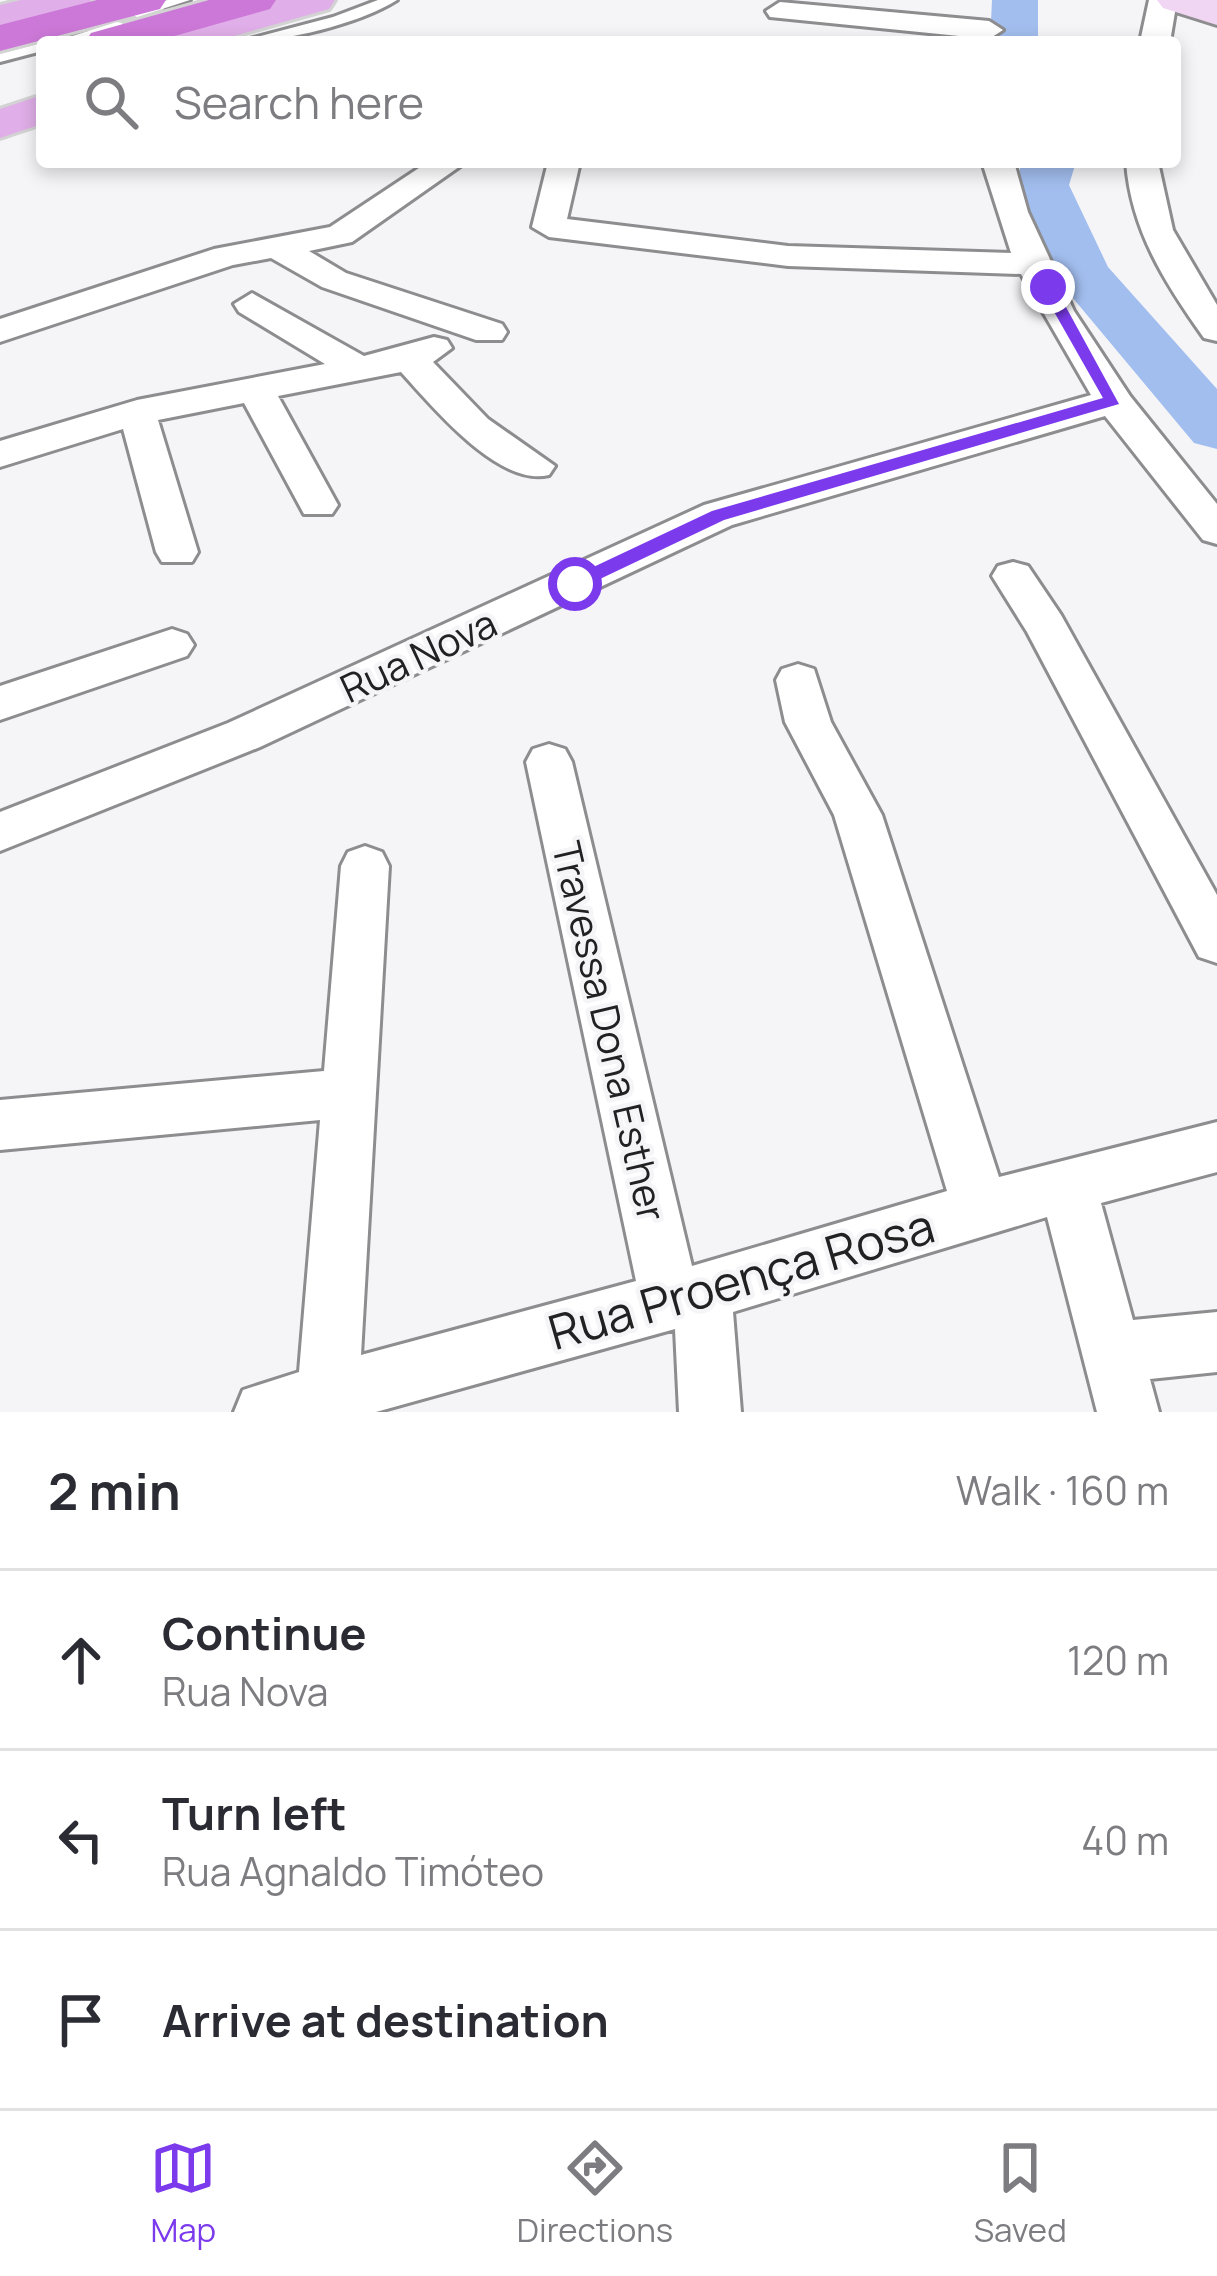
<!DOCTYPE html>
<meta charset="utf-8">
<style>
:root{--surface:#fff;--page:#f2f2f3;--text:#2b2b33;--muted:#7c7c81;--line:#e1e1e2;--accent:#7c3aed}
body{margin:0;font-family:Manrope,sans-serif;background:var(--page);color:var(--text)}
.stop{position:absolute;width:36px;height:36px;margin:-27px;border:9px solid #7c3aed;border-radius:50%;background:#fff}
.stop.end{background:#7c3aed;border-color:#fff;box-shadow:0 3px 12px #0008}
.list{margin:0;padding:0;list-style:none}
h2{display:flex;justify-content:space-between;align-items:center;height:156px;margin:0;padding:0 48px;font-size:51px}
h2 small{font-size:39px;font-weight:400;color:var(--muted)}
.list li{display:grid;grid-template-columns:78px 1fr auto;gap:36px;align-items:center;box-sizing:border-box;height:180px;padding:0 48px;border-top:3px solid var(--line)}
.list b{display:block;font-size:45px;white-space:nowrap}
.list p{margin:0;font-size:39px;white-space:nowrap;color:var(--muted)}
.list em{font-size:39px;font-style:normal;color:var(--muted)}
.icon{flex:none;width:66px;height:66px;fill:none;stroke:currentColor;stroke-width:2;stroke-linecap:round;stroke-linejoin:round}
.map{position:relative;flex:none;width:1217px;height:1412px;overflow:hidden}
.search{position:absolute;background:var(--surface);box-shadow:0 6px 18px #0003;left:36px;right:36px;top:36px;height:132px;display:flex;align-items:center;gap:30px;box-sizing:border-box;padding:0 42px;border-radius:12px;color:var(--muted);font-size:45px}
.sheet{height:696px;background:var(--surface)}
nav{display:flex;justify-content:space-around;align-items:center;box-sizing:border-box;height:168px;border-top:3px solid var(--line);background:var(--surface);font-size:33px;color:var(--muted)}
nav a{display:grid;justify-items:center;gap:6px}
nav .on{color:var(--accent)}
.map>svg:first-child{display:block}
.lines{fill:none;stroke-linecap:round;stroke-linejoin:round}
.river{fill:#a2beee;fill-rule:evenodd}
.lane-casing{stroke:#8d8d8f;stroke-width:6}
.street-casing{stroke:#8d8d8f;stroke-width:6}
.secondary-casing{stroke:#8d8d8f;stroke-width:6}
.primary-casing{stroke:#d3d3d3;stroke-width:6}
.highway-casing{stroke:#d3d3d3;stroke-width:6}
.lane{fill:#fff;fill-rule:evenodd}
.street{fill:#fff;fill-rule:evenodd}
.secondary{fill:#f0d6f3;fill-rule:evenodd}
.primary{fill:#e0aee8;fill-rule:evenodd}
.highway{fill:#cc78d8;fill-rule:evenodd}
.route{fill:#7c3aed}
.labels{text-anchor:middle;dominant-baseline:central;stroke-width:9;stroke-linejoin:round;paint-order:stroke}
.street-label{font-size:39px;fill:#212122;stroke:#f5f5f8}
.near-street-label{font-size:48px;fill:#212122;stroke:#f5f5f8}
</style>
<div class="map">
<svg width="1217" height="1412" viewBox="0 0 1217 1412">
<rect width="100%" height="100%" fill="#f5f5f8"/>
<g class="lines">
<path class="river" d="M992 0H1038V42H990Z
M1022 162H1076L1069 185 1108 267 1217 389V449L1194 443 1062 285 1015 185Z"/>
<defs>
<path id="lane" d="M168 0H190L137 17 130 13Z
M378 0H397C359 24 284 42 238 42L333 17Z
M117 22 122 23V29L75 42H53Z
M42 43V51L0 62V54Z"/>
<path id="street" d="M1149 0H1177L1170 42H1140Z
M780 2 989 21 1003 30 989 39 770 17 766 11Z
M428 162H466L352 242 309 251 346 273 502 324 507 332 502 340H476L322 287 271 258 233 265 0 342V319L214 249 330 227Z
M548 162H580L567 219 788 246 1011 253 982 162H1014L1028 212 1074 311 1130 396 1217 504V544L1203 540 1105 416 732 525 260 747 0 851V812L228 723 704 505 1091 395 1021 274 788 266 549 237 532 227Z
M1126 162H1158L1173 230 1217 305V341L1204 338C1165 283 1131 230 1126 162Z
M252 293 364 356 434 337 447 340 452 348 433 362 488 419 555 466 549 475C499 488 431 405 401 372L278 396 338 505 332 514H304L244 403 158 420 198 552 192 562H162L156 552 123 429 0 467V441L137 400 325 364 239 312 234 304Z
M1013 562 1028 566 1061 615 1217 895V963L1199 957 1027 632 992 576 998 566Z
M172 629 187 634 194 645 187 656 0 720V686Z
M798 664 814 669 831 722 882 815 999 1177 1217 1122V1172L1101 1203 1133 1320 1217 1312V1372L1150 1379 1159 1412H1097L1047 1217 733 1312 741 1412H679L675 1329 376 1412H234L243 1390 299 1372 320 1120 0 1150V1100L324 1071 341 866 348 852 365 846 382 852 389 866 361 1355 636 1281 526 762 533 749 549 744 565 749 572 762 692 1266 947 1191 834 815 785 722 776 680 782 669Z"/>
<path id="secondary" d="M1157 0H1217V25L1163 8Z"/>
<path id="primary" d="M21 0H91L85 9 0 31V5Z
M268 0H335L329 9 213 42H145L151 33Z
M42 95V124L0 138V109Z"/>
<path id="highway" d="M97 0H166L160 9 0 51V25Z
M209 0H276L270 9 153 42H85L91 33Z"/>
</defs>
<use href="#lane" class="lane-casing"/>
<use href="#street" class="street-casing"/>
<use href="#secondary" class="secondary-casing"/>
<use href="#primary" class="primary-casing"/>
<use href="#highway" class="highway-casing"/>
<use href="#lane" class="lane"/>
<use href="#street" class="street"/>
<use href="#secondary" class="secondary"/>
<use href="#primary" class="primary"/>
<use href="#highway" class="highway"/>
</g>
<path class="route" d="M1048 282 1055 287 1119 404 724 520 581 588H568V579L712 511 1103 398 1040 287Z"/>
<g class="labels">
<g class="street-label">
<text transform="translate(418 655) rotate(-25)">Rua Nova</text>
<text transform="translate(610 1031) rotate(77)">Travessa Dona Esther</text>
</g>
<g class="near-street-label">
<text transform="translate(741 1278) rotate(-16)">Rua Proença Rosa</text>
</g>
</g>
</svg>
<div class="stop" style="left:575px;top:584px"></div>
<div class="stop end" style="left:1048px;top:287px"></div>
<div class="search"><svg class="icon" aria-label="search" viewBox="0 0 24 24"><circle cx="10" cy="10" r="6"/><path d="M15 15l6 6"/></svg>Search here</div>
</div>
<section class="sheet">
<h2>2 min<small>Walk · 160 m</small></h2>
<ul class="list">
<li><svg class="icon" aria-label="ahead" viewBox="0 0 24 24"><path d="M12 20V5M6 11l6-6 6 6"/></svg><div><b>Continue</b><p>Rua Nova</p></div><em>120 m</em></li>
<li><svg class="icon" aria-label="left" viewBox="0 0 24 24"><path d="M17 20v-9H6M10 6l-5 5 5 5"/></svg><div><b>Turn left</b><p>Rua Agnaldo Timóteo</p></div><em>40 m</em></li>
<li><svg class="icon" aria-label="arrive" viewBox="0 0 24 24"><path d="M6 21V4h12l-3 4 3 4H6"/></svg><div><b>Arrive at destination</b></div></li>
</ul>
</section>
<nav>
<a class="on"><svg class="icon" aria-label="map" viewBox="0 0 24 24"><path d="M3 6l6-2 6 2 6-2v14l-6 2-6-2-6 2zM9 4v14M15 6v14"/></svg>Map</a>
<a><svg class="icon" aria-label="directions" viewBox="0 0 24 24"><path d="M12 3l9 9-9 9-9-9zM9 14v-3h6M13 9l2 2-2 2"/></svg>Directions</a>
<a><svg class="icon" aria-label="saved" viewBox="0 0 24 24"><path d="M7 4h10v16l-5-4-5 4z"/></svg>Saved</a>
</nav>
